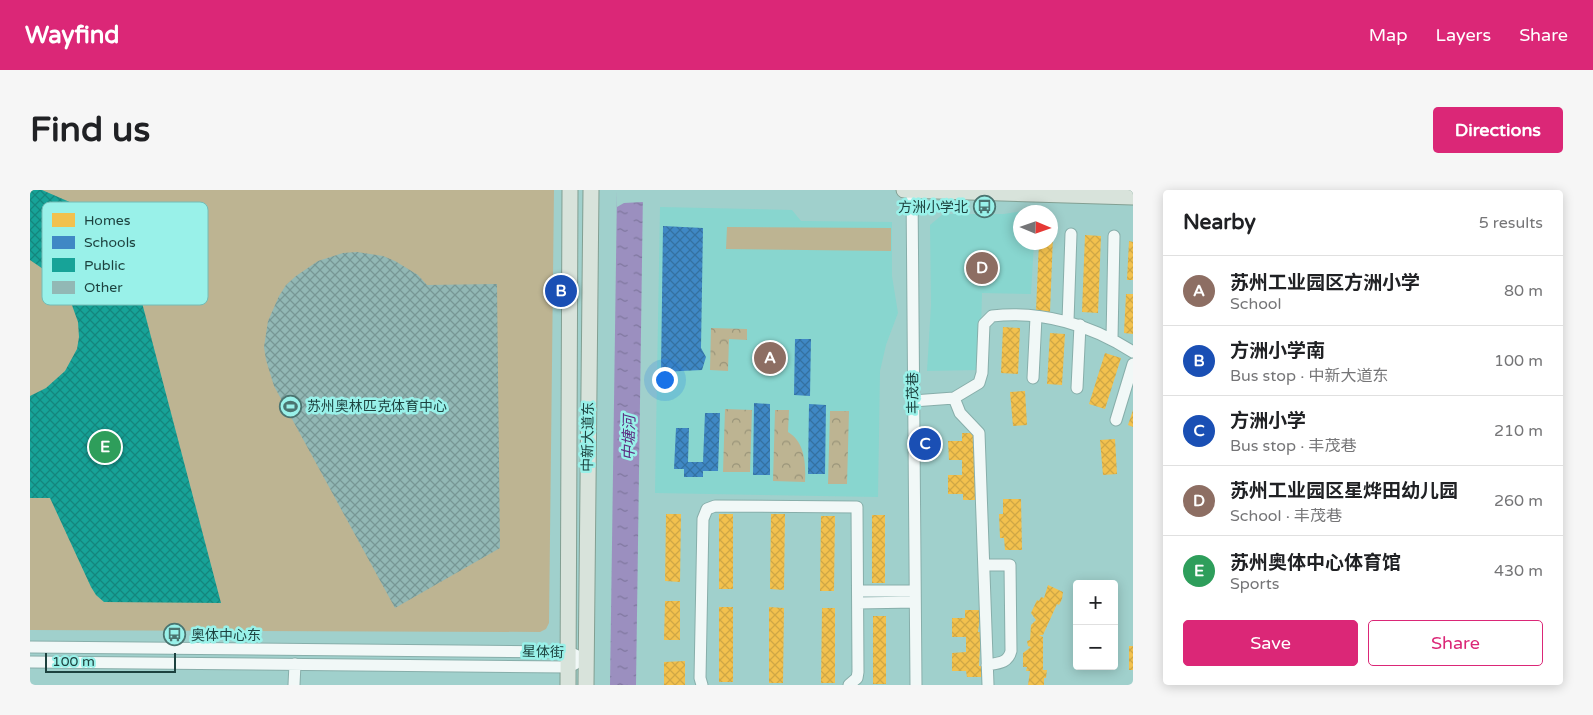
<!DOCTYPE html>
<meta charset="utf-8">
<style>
:root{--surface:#fff;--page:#f6f6f6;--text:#202124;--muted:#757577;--line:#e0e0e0;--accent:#db2777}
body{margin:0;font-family:"Varela Round","Noto Sans SC",sans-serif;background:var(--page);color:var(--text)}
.controls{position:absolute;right:15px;bottom:15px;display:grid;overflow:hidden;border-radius:5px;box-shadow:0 2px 12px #0003}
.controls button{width:45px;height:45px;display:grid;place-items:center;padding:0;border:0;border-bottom:1px solid var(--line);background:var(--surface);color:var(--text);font:25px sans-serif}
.compass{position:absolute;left:983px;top:15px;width:45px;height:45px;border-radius:50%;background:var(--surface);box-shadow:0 2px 12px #0003;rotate:92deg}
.scale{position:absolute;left:15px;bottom:12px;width:131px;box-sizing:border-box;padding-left:5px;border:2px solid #1d423f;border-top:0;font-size:14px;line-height:18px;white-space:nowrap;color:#1d423f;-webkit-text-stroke:4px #99f1e9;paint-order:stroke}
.you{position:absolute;left:634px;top:189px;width:18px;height:18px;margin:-12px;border:4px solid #fff;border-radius:50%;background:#1a73e8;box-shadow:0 0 0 8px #1a73e833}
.badge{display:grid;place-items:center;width:32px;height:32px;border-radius:50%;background:var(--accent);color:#fff;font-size:16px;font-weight:700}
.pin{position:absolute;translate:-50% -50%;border:2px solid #fff;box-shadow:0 1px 5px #0006}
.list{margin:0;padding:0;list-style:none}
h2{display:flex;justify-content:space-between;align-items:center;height:65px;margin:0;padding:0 20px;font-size:21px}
h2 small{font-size:16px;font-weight:400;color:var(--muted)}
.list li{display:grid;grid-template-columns:32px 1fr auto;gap:15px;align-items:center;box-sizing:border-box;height:70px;padding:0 20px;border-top:1px solid var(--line)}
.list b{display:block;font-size:19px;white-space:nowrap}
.list p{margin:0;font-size:16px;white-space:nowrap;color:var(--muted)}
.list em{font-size:16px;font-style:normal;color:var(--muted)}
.actions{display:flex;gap:10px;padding:15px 20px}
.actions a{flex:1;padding:11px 0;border:1px solid var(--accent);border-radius:5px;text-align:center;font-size:18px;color:var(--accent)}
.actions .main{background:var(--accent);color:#fff}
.map{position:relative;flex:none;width:1103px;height:495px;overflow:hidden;border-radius:5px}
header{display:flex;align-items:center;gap:30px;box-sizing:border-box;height:70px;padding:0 25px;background:var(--accent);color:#fff}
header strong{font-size:24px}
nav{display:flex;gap:28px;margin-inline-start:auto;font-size:18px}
.intro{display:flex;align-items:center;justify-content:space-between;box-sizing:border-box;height:120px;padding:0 30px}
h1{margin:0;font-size:35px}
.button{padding:12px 22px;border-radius:5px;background:var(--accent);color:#fff;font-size:18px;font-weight:700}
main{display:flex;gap:30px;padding:0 30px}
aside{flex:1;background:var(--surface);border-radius:5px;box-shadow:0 2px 12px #0003}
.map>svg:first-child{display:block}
.built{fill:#88d6cf}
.forest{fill:url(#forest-crowns)}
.pitch{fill:#bdb492}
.water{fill:url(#water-ripples)}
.pier{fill:#a0d0cc}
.homes{fill:url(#homes-cross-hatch)}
.schools{fill:url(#schools-cross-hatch)}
.public{fill:url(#public-cross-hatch)}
.building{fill:url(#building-cross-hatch)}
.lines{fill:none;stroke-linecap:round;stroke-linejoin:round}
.minor-casing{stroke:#87aeaa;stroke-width:13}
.major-casing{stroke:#829f92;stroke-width:17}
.minor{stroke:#f1f8f7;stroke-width:11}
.major{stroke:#d8e3db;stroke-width:15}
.labels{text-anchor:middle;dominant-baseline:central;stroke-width:5;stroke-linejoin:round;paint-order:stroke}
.poi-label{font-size:14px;fill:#1d423f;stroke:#99f1e9;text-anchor:start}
.street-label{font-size:14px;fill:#1d423f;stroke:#99f1e9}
.water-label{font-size:15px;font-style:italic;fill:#5d2c81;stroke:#99f1e9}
.key{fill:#99f1e9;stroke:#74bcb6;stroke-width:1}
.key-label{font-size:14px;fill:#1d423f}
</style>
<header>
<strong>Wayfind</strong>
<nav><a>Map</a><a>Layers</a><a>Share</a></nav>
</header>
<div class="intro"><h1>Find us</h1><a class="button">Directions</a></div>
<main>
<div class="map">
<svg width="1103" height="495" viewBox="0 0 1103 495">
<defs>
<pattern id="forest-crowns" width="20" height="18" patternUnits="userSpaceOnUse" patternTransform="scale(1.25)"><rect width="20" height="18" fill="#bdb492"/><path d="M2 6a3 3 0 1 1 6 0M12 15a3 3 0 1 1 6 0" fill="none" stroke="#999479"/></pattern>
<pattern id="water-ripples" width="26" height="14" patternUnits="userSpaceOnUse" patternTransform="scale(1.25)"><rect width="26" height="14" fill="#9b8fbf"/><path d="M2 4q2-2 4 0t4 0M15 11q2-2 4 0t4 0" fill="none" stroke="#7e769d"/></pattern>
<pattern id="homes-cross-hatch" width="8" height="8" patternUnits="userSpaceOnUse" patternTransform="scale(1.25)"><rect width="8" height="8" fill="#f2c14e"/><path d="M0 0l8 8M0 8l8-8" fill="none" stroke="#cfa745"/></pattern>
<pattern id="schools-cross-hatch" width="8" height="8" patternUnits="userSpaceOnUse" patternTransform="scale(1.25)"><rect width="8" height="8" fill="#3f88c5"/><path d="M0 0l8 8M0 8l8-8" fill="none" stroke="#3471a1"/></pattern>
<pattern id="public-cross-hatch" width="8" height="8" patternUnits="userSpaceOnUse" patternTransform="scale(1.25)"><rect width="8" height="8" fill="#17a398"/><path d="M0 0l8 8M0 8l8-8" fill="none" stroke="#14867d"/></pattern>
<pattern id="building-cross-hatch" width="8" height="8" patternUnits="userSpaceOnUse" patternTransform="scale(1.25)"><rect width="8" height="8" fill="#92b8b5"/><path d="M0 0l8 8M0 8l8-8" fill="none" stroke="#779795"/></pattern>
</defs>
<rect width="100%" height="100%" fill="#a0d0cc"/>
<path class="built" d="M630 17 762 20 771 31 862 32V86L868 123 856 155 850 181 848 307 625 303Z
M992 21 991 52 1004 53 1001 104 952 103 950 180 897 181 901 115 900 35 913 24H974Z"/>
<path class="forest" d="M681 138 717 139V150L699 149 698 181 680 180Z
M695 219 722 220 720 282H693Z
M745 220H759L758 242C775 252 776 274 775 292L743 291Z
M800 221H819L817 294H798Z"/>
<path class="pitch" d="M0 0H524L519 433 516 439 510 442 0 440Z
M697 37 861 38V61L696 59Z"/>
<path class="water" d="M587 0H613L606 495H580Z"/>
<path class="pier" d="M587 0H613V12L594 13 587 17Z"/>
<path class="homes" d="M1055 45 1071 46 1068 123 1052 122Z
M1021 46H1023L1020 122 1006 121 1009 52H1021Z
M1099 51 1103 52V90H1097Z
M1096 104H1103V144L1094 143Z
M973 137 990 138 988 184 971 183Z
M1020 143 1035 144 1032 195 1017 194Z
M1075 163 1091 168 1075 219 1059 214Z
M995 201 997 235 983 236 980 202Z
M1103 220V237L1098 235Z
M932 243H947L948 310H933V304H918V285H932V270H919L918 251H932Z
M1085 249 1087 284 1073 285 1070 250Z
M973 309H991L992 360H975L974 348H970L969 324H973Z
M636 324H651L650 392 635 391Z
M689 324H703V399H689Z
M741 324H755L754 400 740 399Z
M842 325H855V393H842Z
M791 326H805L804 401H790Z
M1018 395 1033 402 1032 409 1029 415 1027 414 1013 445H1009L1013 447V480H1017L1016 488H1014V495H998L1000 481H996L997 477H993V463L1001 457 998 456 997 451 1000 450 1001 435 1006 430 1001 423 1007 410 1009 411 1011 407 1014 408Z
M635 411H650V450H634Z
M689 417H703V492H689Z
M739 417 754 418 753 493H739Z
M792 418H805V493H791Z
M935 420H951L948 442H951L949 476H951V487H937L936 481H922V463L936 462V447H922V428H935Z
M843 426H856V494H843Z
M1099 456H1103V480H1099Z
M655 471V495H634V472Z"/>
<path class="schools" d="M633 36 673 38 671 158 676 167 672 180 631 182Z
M765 149H781L780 206 764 205Z
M724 213 740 214V285H723Z
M779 214 796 215 795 284H778Z
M675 223H690L688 281H673V287H654V279H644L646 238H659L658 272H673Z"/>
<path class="public" d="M0 0H12L42 13 55 22 76 43 93 66 103 85 110 105 191 413 74 412 66 405 61 397 20 308H0V206L16 198 35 181 47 159 49 147 48 132 38 104 16 81 0 70Z"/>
<path class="building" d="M327 62 353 66 365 71 388 85 397 95 467 94 470 358 365 418 244 196 236 170 234 157 238 131 249 106 256 95 266 86 288 71 313 63Z"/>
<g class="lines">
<defs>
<path id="minor" d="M882 0 886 495
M1038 131 1041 44
M1082 149 1084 46
M1003 188 1006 127
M1047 198 1050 135
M924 208 930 223 949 243 958 495
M883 211 924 208 949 193 952 183 954 134 962 126C1012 120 1061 135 1103 162
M1086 230 1103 174
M954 375H980L981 461C978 473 969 473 957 475
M828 401H885
M828 413 885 412
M0 457 539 462 556 470
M0 472 538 477 545 474
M264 495 265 474
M672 495 670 488 673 329 677 319 685 316 827 317 828 482 827 488 819 495"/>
<path id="major" d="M874 0 1103 7
M538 495 540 0
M556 495 561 0"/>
</defs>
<use href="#minor" class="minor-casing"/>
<use href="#major" class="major-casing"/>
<use href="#minor" class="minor"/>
<use href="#major" class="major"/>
</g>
<defs>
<symbol id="bus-ring" viewBox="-11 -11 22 22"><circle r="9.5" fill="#99f1e9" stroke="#4b7470" stroke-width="1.5"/><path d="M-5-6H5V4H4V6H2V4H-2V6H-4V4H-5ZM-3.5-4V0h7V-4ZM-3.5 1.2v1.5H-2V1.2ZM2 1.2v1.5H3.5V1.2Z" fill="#4b7470"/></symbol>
<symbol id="stadium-ring" viewBox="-11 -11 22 22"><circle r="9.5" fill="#99f1e9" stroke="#4b7470" stroke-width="1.5"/><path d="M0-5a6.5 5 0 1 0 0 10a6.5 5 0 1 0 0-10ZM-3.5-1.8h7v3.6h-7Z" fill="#4b7470"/></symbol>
</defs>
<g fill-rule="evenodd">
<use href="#bus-ring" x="942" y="4" width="25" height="25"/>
<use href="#stadium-ring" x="248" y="204" width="25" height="25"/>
<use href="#bus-ring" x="132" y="432" width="25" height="25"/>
</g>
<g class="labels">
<g class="poi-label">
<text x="938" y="17" text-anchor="end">方洲小学北</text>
<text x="277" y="216">苏州奥林匹克体育中心</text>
<text x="161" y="445">奥体中心东</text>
</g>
<g class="street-label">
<text transform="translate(883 203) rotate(-91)">丰茂巷</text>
<text transform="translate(558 247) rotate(-89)">中新大道东</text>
<text transform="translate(513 462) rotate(2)">星体街</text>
</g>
<g class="water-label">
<text transform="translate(599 248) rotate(-89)">中塘河</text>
</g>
</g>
<rect x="12" y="12" width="166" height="103" rx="8" class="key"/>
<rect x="22" y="23" width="23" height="14" fill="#f2c14e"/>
<rect x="22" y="46" width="23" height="13" fill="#3f88c5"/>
<rect x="22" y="68" width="23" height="14" fill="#17a398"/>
<rect x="22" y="91" width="23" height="13" fill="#92b8b5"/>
<g class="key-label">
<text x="54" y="35">Homes</text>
<text x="54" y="57">Schools</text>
<text x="54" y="80">Public</text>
<text x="54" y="102">Other</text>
</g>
</svg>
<div class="controls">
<button>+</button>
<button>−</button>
</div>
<svg class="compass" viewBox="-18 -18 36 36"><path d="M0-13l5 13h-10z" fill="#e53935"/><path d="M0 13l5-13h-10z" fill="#757577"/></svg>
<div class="scale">100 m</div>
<div class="you"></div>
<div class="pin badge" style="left:740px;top:168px;background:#8d6e63">A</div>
<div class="pin badge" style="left:531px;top:101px;background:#1a4fb4">B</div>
<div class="pin badge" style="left:895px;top:254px;background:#1a4fb4">C</div>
<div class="pin badge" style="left:952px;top:78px;background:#8d6e63">D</div>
<div class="pin badge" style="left:75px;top:257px;background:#2e9e5b">E</div>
</div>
<aside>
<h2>Nearby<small>5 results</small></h2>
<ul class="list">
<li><span class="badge" style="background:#8d6e63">A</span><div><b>苏州工业园区方洲小学</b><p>School</p></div><em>80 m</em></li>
<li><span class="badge" style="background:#1a4fb4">B</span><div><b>方洲小学南</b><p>Bus stop · 中新大道东</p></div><em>100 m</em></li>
<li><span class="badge" style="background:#1a4fb4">C</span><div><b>方洲小学</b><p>Bus stop · 丰茂巷</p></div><em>210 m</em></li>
<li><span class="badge" style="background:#8d6e63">D</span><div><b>苏州工业园区星烨田幼儿园</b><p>School · 丰茂巷</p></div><em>260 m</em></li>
<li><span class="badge" style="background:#2e9e5b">E</span><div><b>苏州奥体中心体育馆</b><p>Sports</p></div><em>430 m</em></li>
</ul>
<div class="actions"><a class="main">Save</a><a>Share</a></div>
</aside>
</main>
